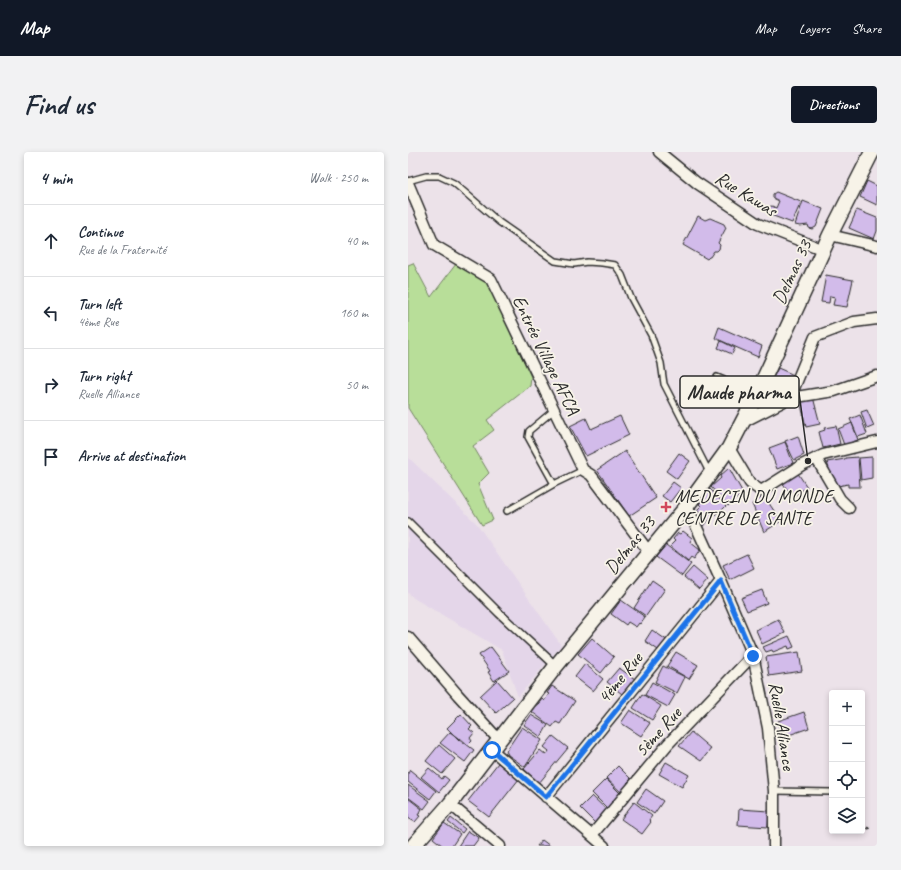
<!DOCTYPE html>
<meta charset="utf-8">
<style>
:root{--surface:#fff;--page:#f2f2f3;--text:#1f2937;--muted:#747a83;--line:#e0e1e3;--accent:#111827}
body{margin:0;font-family:Caveat,sans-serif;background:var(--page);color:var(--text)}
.controls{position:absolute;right:12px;bottom:12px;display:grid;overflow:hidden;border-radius:4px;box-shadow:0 2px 6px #0003}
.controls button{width:36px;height:36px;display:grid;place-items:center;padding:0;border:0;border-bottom:1px solid var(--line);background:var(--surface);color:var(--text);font:20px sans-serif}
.stop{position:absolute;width:12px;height:12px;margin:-9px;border:3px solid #1a73e8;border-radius:50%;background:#fff}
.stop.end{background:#1a73e8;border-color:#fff;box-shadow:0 1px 4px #0008}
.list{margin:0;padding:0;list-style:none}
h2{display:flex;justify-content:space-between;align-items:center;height:52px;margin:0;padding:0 16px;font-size:17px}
h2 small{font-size:13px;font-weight:400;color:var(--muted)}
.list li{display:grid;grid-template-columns:26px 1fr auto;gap:12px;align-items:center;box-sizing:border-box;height:72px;padding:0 16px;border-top:1px solid var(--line)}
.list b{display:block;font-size:15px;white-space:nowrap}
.list p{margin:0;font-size:13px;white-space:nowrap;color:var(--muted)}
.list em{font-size:13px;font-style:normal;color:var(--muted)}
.icon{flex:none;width:22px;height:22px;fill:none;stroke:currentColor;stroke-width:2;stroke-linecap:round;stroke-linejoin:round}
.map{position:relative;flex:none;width:469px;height:694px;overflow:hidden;border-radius:4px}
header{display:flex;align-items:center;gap:24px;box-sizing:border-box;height:56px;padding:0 20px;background:var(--accent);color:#fff}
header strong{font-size:19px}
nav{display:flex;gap:22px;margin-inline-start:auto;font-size:14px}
.intro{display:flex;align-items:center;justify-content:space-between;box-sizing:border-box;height:96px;padding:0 24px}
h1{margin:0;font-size:28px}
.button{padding:10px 18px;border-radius:4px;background:var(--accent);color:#fff;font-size:14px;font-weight:700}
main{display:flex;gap:24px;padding:0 24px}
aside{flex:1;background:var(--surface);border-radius:4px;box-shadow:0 2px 6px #0003}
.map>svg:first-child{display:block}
.built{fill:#e4d6e9}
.grass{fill:#b8de99;stroke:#728462}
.building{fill:#d2bbea;stroke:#2b2b2b}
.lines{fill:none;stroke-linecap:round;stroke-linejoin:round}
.service-casing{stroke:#2b2b2b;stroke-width:8}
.pedestrian-casing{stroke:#2b2b2b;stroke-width:10}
.minor-casing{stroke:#2b2b2b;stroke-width:13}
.secondary-casing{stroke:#2b2b2b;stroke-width:17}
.path{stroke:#2b2b2b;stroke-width:2;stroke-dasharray:3 3;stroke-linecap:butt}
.service{stroke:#f7f3e8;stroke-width:5}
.pedestrian{stroke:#f7f3e8;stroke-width:7}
.minor{stroke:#f7f3e8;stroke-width:10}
.secondary{stroke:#f7f3e8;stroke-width:14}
.route{stroke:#1a73e8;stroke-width:5}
.poi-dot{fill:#d1495b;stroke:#f7f3e8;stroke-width:1.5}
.labels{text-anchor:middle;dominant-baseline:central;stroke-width:3.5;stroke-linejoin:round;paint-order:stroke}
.street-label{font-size:19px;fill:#2b2b2b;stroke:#f7f3e8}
.poi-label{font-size:19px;fill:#2b2b2b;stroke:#f7f3e8;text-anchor:start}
.leader{fill:none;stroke:#2b2b2b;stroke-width:1.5}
.callout-dot{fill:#2b2b2b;stroke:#f7f3e8;stroke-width:1.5}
.callout{fill:#f7f3e8;stroke:#2b2b2b;stroke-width:1.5}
.callout-label{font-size:20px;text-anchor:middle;font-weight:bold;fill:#2b2b2b}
</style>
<header>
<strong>Map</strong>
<nav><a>Map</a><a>Layers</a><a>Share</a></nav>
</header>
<div class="intro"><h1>Find us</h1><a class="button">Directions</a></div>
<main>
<aside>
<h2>4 min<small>Walk · 250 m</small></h2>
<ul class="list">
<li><svg class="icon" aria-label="ahead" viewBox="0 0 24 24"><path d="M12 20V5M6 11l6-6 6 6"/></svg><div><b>Continue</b><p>Rue de la Fraternité</p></div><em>40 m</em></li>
<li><svg class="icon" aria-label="left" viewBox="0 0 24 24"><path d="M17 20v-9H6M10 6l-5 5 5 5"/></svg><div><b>Turn left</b><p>4ème Rue</p></div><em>160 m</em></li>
<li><svg class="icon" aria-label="right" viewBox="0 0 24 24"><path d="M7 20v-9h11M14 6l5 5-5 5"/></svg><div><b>Turn right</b><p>Ruelle Alliance</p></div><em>50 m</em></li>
<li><svg class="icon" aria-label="arrive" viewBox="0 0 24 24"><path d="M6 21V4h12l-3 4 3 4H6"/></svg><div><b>Arrive at destination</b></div></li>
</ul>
</aside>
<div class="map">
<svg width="469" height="694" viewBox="0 0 469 694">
<rect width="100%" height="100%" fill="#ece2e9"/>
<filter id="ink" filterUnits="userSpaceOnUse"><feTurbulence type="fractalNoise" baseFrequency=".025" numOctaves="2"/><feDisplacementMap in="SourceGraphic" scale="8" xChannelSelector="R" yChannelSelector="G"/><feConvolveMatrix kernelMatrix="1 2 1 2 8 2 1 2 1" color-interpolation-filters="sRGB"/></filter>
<g filter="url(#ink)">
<path class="built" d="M0 305 69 372 153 493 110 545 94 498 7 447 0 441Z"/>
<path class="grass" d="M5 111 23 145 48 112 80 131 123 225 122 234 79 268 86 278 65 294 81 321 70 332 85 368 74 373 0 256V113Z"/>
<path class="building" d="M459 29 469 34V53L452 45Z
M368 40 393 50 384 71 360 62 359 57 360 55 364 54 368 56 371 49 365 46V42Z
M395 49 415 57 408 75 404 77 401 76 400 73 392 74 387 73Z
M449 58 469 66V79L466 87 441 76Z
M290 64 297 68 302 66 316 72 318 76 310 91 312 93 311 97 309 99H306L302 105H301L299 107 275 93Z
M418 123 445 128 439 155 425 153 427 145 422 144 421 151 413 150Z
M311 175 354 194 350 205 307 186Z
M313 189 327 196 324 202 310 196Z
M370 216 386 223 377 240 371 237 368 242 359 238Z
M405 245 412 272 398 275 392 248Z
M459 258 466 274 459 277 453 260Z
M452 263 459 282 450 285 442 267Z
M212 264 221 283 178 304 162 274 178 266 183 277Z
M444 271 450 288 436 293 430 277Z
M428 274 432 292 415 296 411 280 417 278 416 276Z
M390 284 396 303 386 308 377 289Z
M377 290 385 311 369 317 361 296Z
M217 299 248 346 221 364 189 318Z
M271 301 282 309 269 327 258 319Z
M450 305 452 335H440V332L430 334 425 330 419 310 437 307V306Z
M464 305V326L453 328 451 306Z
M321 316 335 341 320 354 303 335 313 326 312 324Z
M389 320 399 335 384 345 374 330Z
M265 330 273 336 262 350 254 344Z
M302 337 318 354 311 361 310 360 293 376 287 371 295 364 289 358 293 354 291 352 296 347 294 345Z
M356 344 373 369 356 380 344 352Z
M275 379 284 386 282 390 292 398 286 407 283 405 280 409 262 394 267 389 265 387 270 381 272 382Z
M258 393 283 412 274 424 248 405Z
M339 402 346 416 322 428 315 413Z
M285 415 300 428 291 438 276 425Z
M244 428 257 437 238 464 226 456Z
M354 438 359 451 339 459 333 446Z
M213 448 237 465 232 472 231 471 228 475 220 470 218 473 203 462Z
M370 467 377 481 354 492 348 478Z
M244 478 260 489 253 500 237 489Z
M381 484 386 495 381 497 380 494 365 500 364 498 358 500 355 495Z
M184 486 206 505 193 521 170 502Z
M83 495 101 519 86 529 80 520 82 519 71 503Z
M268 500 290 513 281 527 259 514Z
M391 500 394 519 361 524 358 505Z
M177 512 195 527 185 539 167 525Z
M255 514 277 525 269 541 247 530Z
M211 516 227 527 214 542 199 530Z
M89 528 105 546 88 561 72 544Z
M244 530 267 543 260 555 237 543Z
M144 534 167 549 152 572 148 570 144 575 124 560 134 547 136 549 141 542 139 541Z
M234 542 253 554 244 568 225 556Z
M222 558 242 571 233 584 213 571Z
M396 560 401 576 375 585 370 569Z
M53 562 64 574 61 577 66 581 62 586 64 589 60 593 52 586 51 588 39 576Z
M123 563 140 573 133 585 116 573Z
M114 575 134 588 117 615 100 603 98 599Z
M42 580 66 598 57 610 32 591Z
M283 580 303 597 293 609 271 594Z
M145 584 160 596 131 631 116 617 132 598 138 603 141 599 136 595Z
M31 593 47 607 34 622 18 609Z
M258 610 281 623 274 635 251 622Z
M90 611 111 627 81 665 60 649Z
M210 614 223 627 219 631 223 635 215 642 198 626Z
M21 616 34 627 36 624 41 628 31 640 13 625Z
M2 618 28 639 22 647 0 630V621Z
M198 627 214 643 200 657 184 641Z
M0 633 22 649 16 657 0 645Z
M238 637 255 649 246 662 229 650Z
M184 644 202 661 189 673 172 656Z
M0 646 14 657 10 663 12 664 7 670 0 666Z
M226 650 244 664 241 668 243 670 234 682 213 667Z
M331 657 361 659 360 675 330 673Z
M43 666 57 677 54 681 40 670Z
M36 671 52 682 44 694H35L25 686Z
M60 679 71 686 65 694H50Z
M134 688 142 694H129Z"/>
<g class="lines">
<defs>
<path id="service" d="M0 29 18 24H31L46 31 91 70 147 109 166 112 179 110 194 111 207 113 214 123 223 146 243 183 253 211 256 232 301 320
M309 225 328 233 347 245
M146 258 121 279 120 285 146 332
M99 359 146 332 175 318
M366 639 424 640"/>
<path id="pedestrian" d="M0 370 91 461 148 514"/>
<path id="minor" d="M251 0 289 31 350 72 416 98
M0 31 26 93 83 127 175 318 183 323 241 400
M422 83 469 94
M382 246 407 185 446 170 469 167
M333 271 382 246 426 239 469 224
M321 296 342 331 353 339 394 313 415 303 469 290
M408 306 432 347 441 356
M279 354 313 429 345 503 360 576 366 639V694
M0 485 50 543 91 588
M84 598 196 694
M138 645 313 429
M42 652 92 694
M184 683 260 592 345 503"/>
<path id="secondary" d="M5 694 42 652 148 514 279 354 321 296 347 246 422 83 464 0"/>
</defs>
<use href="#service" class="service-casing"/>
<use href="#pedestrian" class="pedestrian-casing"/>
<use href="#minor" class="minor-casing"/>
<use href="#secondary" class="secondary-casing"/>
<path class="path" d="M454 672 463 678"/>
<use href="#service" class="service"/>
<use href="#pedestrian" class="pedestrian"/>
<use href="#minor" class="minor"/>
<use href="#secondary" class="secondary"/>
</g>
</g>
<g class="lines" filter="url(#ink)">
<path class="route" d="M84 598 138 645 313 429 345 504"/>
</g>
<path class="poi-dot" d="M256 349h4v4h4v4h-4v4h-4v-4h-4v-4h4z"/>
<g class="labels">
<g class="street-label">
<text transform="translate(338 42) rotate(32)">Rue Kawas</text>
<text transform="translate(384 120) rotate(-65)">Delmas 33</text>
<text transform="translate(138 203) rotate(64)">Entrée Village AFCA</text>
<text transform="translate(222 393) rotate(-51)">Delmas 33</text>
<text transform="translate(212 526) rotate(-51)">4ème Rue</text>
<text transform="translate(374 574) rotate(81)">Ruelle Alliance</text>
<text transform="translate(250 580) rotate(-48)">5ème Rue</text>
</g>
<g class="poi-label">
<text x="267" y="344">MEDECIN DU MONDE<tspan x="267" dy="22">CENTRE DE SANTE</tspan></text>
</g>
</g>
<path class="leader" d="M400 309L391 240"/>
<circle class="callout-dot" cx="400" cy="309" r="4"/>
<rect class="callout" x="272" y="224" width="119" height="32" rx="4"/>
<g class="callout-label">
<text x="331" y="247">Maude pharma</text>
</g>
</svg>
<div class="controls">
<button>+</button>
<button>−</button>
<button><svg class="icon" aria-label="locate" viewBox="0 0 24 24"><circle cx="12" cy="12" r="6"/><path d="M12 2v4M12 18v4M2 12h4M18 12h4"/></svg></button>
<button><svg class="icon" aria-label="layers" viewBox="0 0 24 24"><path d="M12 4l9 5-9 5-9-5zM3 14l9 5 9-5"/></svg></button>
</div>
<div class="stop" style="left:84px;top:598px"></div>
<div class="stop end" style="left:345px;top:504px"></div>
</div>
</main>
